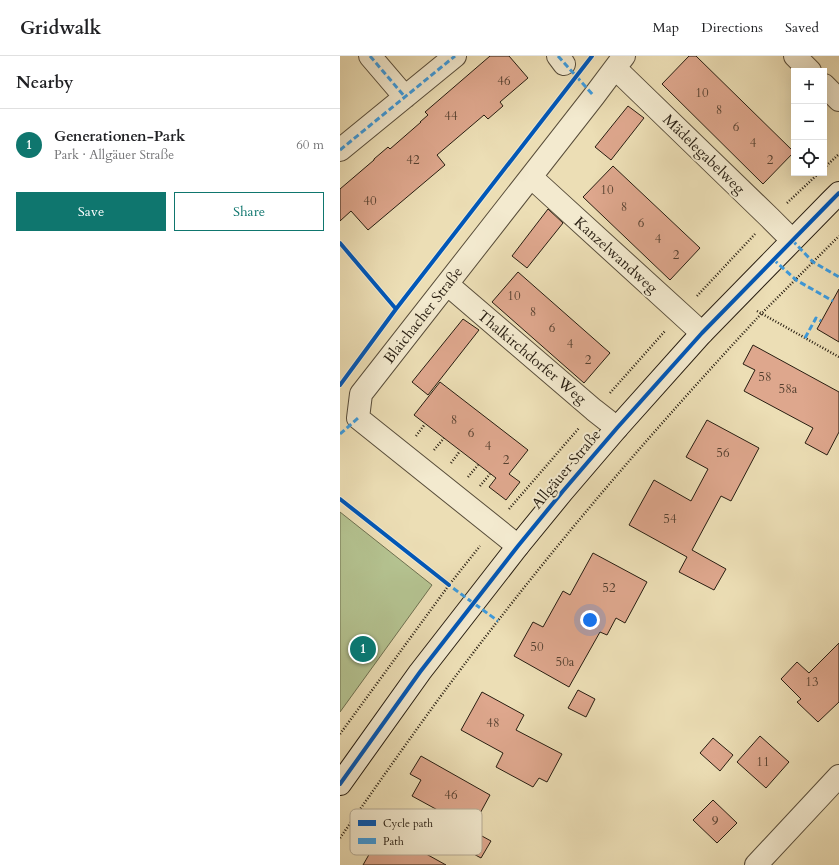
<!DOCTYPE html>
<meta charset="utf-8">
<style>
:root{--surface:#fff;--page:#f6f6f6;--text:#202124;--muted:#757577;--line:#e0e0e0;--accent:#0f766e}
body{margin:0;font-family:Cardo,serif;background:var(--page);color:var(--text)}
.controls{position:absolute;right:12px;top:12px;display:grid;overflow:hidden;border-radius:0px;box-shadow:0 4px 16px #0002}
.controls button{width:36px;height:36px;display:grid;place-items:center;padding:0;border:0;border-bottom:1px solid var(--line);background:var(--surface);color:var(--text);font:20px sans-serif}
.you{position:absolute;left:250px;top:564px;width:14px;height:14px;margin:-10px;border:3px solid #fff;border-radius:50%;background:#1a73e8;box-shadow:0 0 0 6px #1a73e833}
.badge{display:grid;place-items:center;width:26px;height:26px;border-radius:50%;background:var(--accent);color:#fff;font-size:13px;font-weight:700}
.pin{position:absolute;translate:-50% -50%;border:2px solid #fff;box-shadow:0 1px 4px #0006}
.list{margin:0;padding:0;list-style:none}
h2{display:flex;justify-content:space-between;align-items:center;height:52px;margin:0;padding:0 16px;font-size:17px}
h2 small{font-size:13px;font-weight:400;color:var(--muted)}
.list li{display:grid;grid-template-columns:26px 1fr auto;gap:12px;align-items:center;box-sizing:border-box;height:72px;padding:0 16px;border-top:1px solid var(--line)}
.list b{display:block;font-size:15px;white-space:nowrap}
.list p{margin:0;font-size:13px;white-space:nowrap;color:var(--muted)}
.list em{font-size:13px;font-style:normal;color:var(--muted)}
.actions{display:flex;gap:8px;padding:12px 16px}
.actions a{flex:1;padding:9px 0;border:1px solid var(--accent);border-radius:0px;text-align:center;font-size:14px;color:var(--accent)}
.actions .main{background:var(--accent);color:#fff}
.icon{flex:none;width:22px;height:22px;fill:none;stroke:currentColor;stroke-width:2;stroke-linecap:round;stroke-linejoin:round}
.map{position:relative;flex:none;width:499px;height:809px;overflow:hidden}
header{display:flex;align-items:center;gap:24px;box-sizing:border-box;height:56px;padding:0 20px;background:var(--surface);border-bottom:1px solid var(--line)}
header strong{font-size:19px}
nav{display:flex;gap:22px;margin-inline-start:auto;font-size:14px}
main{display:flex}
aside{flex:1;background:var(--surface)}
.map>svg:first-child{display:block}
.green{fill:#b4c290;stroke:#6e7050}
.building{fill:#dea78d;stroke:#271d11}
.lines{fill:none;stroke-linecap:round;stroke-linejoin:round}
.street-casing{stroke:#584d3a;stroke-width:24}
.secondary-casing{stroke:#271d11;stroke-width:24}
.path{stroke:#271d11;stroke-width:2.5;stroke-dasharray:1 2;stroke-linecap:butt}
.street{stroke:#f3eacf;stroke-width:22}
.secondary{stroke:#f3eacf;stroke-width:22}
.quiet{stroke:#3d9bde;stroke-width:3;stroke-dasharray:6 3;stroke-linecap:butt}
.cycleway-casing{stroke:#f3eacf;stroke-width:6}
.cycleway{stroke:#0057b8;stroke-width:4}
.labels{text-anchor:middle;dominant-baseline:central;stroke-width:4;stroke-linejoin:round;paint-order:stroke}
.number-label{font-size:13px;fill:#554030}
.street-label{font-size:15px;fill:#271d11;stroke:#f3eacf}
.key{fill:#f3eacf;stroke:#b6ac96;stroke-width:1}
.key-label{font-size:11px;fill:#271d11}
</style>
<header>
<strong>Gridwalk</strong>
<nav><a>Map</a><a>Directions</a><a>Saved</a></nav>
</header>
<main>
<aside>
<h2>Nearby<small></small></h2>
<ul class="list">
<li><span class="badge">1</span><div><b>Generationen-Park</b><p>Park · Allgäuer Straße</p></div><em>60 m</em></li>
</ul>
<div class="actions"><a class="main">Save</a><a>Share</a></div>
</aside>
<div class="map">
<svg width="499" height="809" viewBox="0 0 499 809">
<rect width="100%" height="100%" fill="#ecdeb5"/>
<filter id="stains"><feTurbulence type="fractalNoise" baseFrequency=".005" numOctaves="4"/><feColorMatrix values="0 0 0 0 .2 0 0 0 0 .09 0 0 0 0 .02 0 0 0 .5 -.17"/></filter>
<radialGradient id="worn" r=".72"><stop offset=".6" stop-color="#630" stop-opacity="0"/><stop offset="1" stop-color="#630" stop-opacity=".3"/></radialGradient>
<path class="green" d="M0 456 92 529 0 656Z"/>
<path class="building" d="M150 0H169L188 22 160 46 163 50 148 63 144 59 97 99 105 109 28 174 11 155 0 165V133L34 104V103L48 91 50 93 81 66H80L88 59 85 56Z
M349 0H356L454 96 423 128 322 28Z
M288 50 304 62 271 104 255 91Z
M273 110 360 192 330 224 243 141Z
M208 153 223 167 187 212 172 200Z
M178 216 270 297 244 327 152 246Z
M499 233V286L477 273Z
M123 263 139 274 88 339 72 326Z
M413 289 499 336V376L487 399 465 387 473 372 404 335 415 314 403 308Z
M100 326 188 394 169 418 180 426 166 444 149 431 156 422 74 359Z
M367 364 419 392 391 445 381 440 352 494 386 513 374 534 339 516 347 501 289 469 314 424 351 445 368 413 346 401Z
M253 497 307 526 285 567 276 562 267 579 260 576 229 631 174 600 193 566 203 571 223 535 230 539Z
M499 587V646L478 666 457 646 461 643 441 623 457 606 469 617Z
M238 634 255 643 246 661 228 652Z
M142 636 184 659 176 674 222 698 207 726 199 722 193 731 156 711 163 697 121 674Z
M420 680 449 706 426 732 397 706Z
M373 682 393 699 380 715 360 697Z
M81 700 150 739 131 774 151 785 141 802 104 782 114 763 72 740 81 724 70 718Z
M373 744 397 767 377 787 353 764Z
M43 774 106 809H23Z"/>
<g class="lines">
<defs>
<path id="street" d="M30 0 65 41
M218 0 224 8
M455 0 470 15
M275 12 430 162 452 184
M484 29 499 44
M0 94 115 0
M191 121 362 277
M107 228 254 354 277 372
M178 490 18 362 21 338 254 40 284 0
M416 809 499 720"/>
<path id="secondary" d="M0 728 80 616 178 490 223 435 277 372 362 277 491 145 499 137"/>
</defs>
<use href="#street" class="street-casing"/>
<use href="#secondary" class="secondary-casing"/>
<path class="path" d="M484 112 499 98
M447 147 479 117
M357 240 415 178
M417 255 499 301
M270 337 325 275
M76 380 85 368
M94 394 104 382
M111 407 120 395
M128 421 138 409
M140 430 150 418
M169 453 239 372
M0 678 109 529 140 490
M0 782C51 709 102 636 157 566 240 459 329 357 421 258 447 232 473 206 499 180"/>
<use href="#street" class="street"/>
<use href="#secondary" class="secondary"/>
<path class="quiet" d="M30 0 65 41
M218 0 254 40
M0 94 115 0
M452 184 473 206 499 221
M433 203 456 224 493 245
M465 282 476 262 481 265
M0 378 18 362
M106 527 158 565"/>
<defs>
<path id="cycleway" d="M0 187 56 253
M0 329 56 253 252 0
M0 443 109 529
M0 728 80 616 178 490 223 435 277 372 362 277 491 145 499 137"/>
</defs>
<use href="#cycleway" class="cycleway-casing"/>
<use href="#cycleway" class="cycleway"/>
</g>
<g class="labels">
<g class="number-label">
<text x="164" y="25">46</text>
<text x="362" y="37">10</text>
<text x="379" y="54">8</text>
<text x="111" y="60">44</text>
<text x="396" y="71">6</text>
<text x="413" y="87">4</text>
<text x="73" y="104">42</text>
<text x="430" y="104">2</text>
<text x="267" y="134">10</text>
<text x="30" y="145">40</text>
<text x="284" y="151">8</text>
<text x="301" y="167">6</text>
<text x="318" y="183">4</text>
<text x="336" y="199">2</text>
<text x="174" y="240">10</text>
<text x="193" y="256">8</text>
<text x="212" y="272">6</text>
<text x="230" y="288">4</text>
<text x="248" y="304">2</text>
<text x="425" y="321">58</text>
<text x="448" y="333">58a</text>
<text x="114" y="364">8</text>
<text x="131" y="377">6</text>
<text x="148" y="390">4</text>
<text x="383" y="397">56</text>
<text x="166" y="404">2</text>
<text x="330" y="463">54</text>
<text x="269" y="532">52</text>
<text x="197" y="591">50</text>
<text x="225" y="606">50a</text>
<text x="472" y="626">13</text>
<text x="153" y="667">48</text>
<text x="423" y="706">11</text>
<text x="111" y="739">46</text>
<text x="375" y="765">9</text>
</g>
<g class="street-label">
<text transform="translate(364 98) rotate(44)">Mädelegabelweg</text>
<text transform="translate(276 199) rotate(42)">Kanzelwandweg</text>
<text transform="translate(83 259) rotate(-52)">Blaichacher Straße</text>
<text transform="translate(192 301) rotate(40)">Thalkirchdorfer Weg</text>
<text transform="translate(226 413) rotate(-50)">Allgäuer Straße</text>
</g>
</g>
<rect x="10" y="753" width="132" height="46" rx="6" class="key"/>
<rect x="18" y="764" width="18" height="6" fill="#0057b8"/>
<rect x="18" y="782" width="18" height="6" fill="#3d9bde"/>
<g class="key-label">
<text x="43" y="771">Cycle path</text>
<text x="43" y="789">Path</text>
</g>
<rect width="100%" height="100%" filter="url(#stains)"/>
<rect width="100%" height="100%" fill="url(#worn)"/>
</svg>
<div class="controls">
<button>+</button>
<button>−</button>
<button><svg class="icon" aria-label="locate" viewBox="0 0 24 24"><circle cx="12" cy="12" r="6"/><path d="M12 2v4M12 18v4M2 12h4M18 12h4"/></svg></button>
</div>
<div class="you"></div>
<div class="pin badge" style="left:23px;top:593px">1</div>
</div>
</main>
